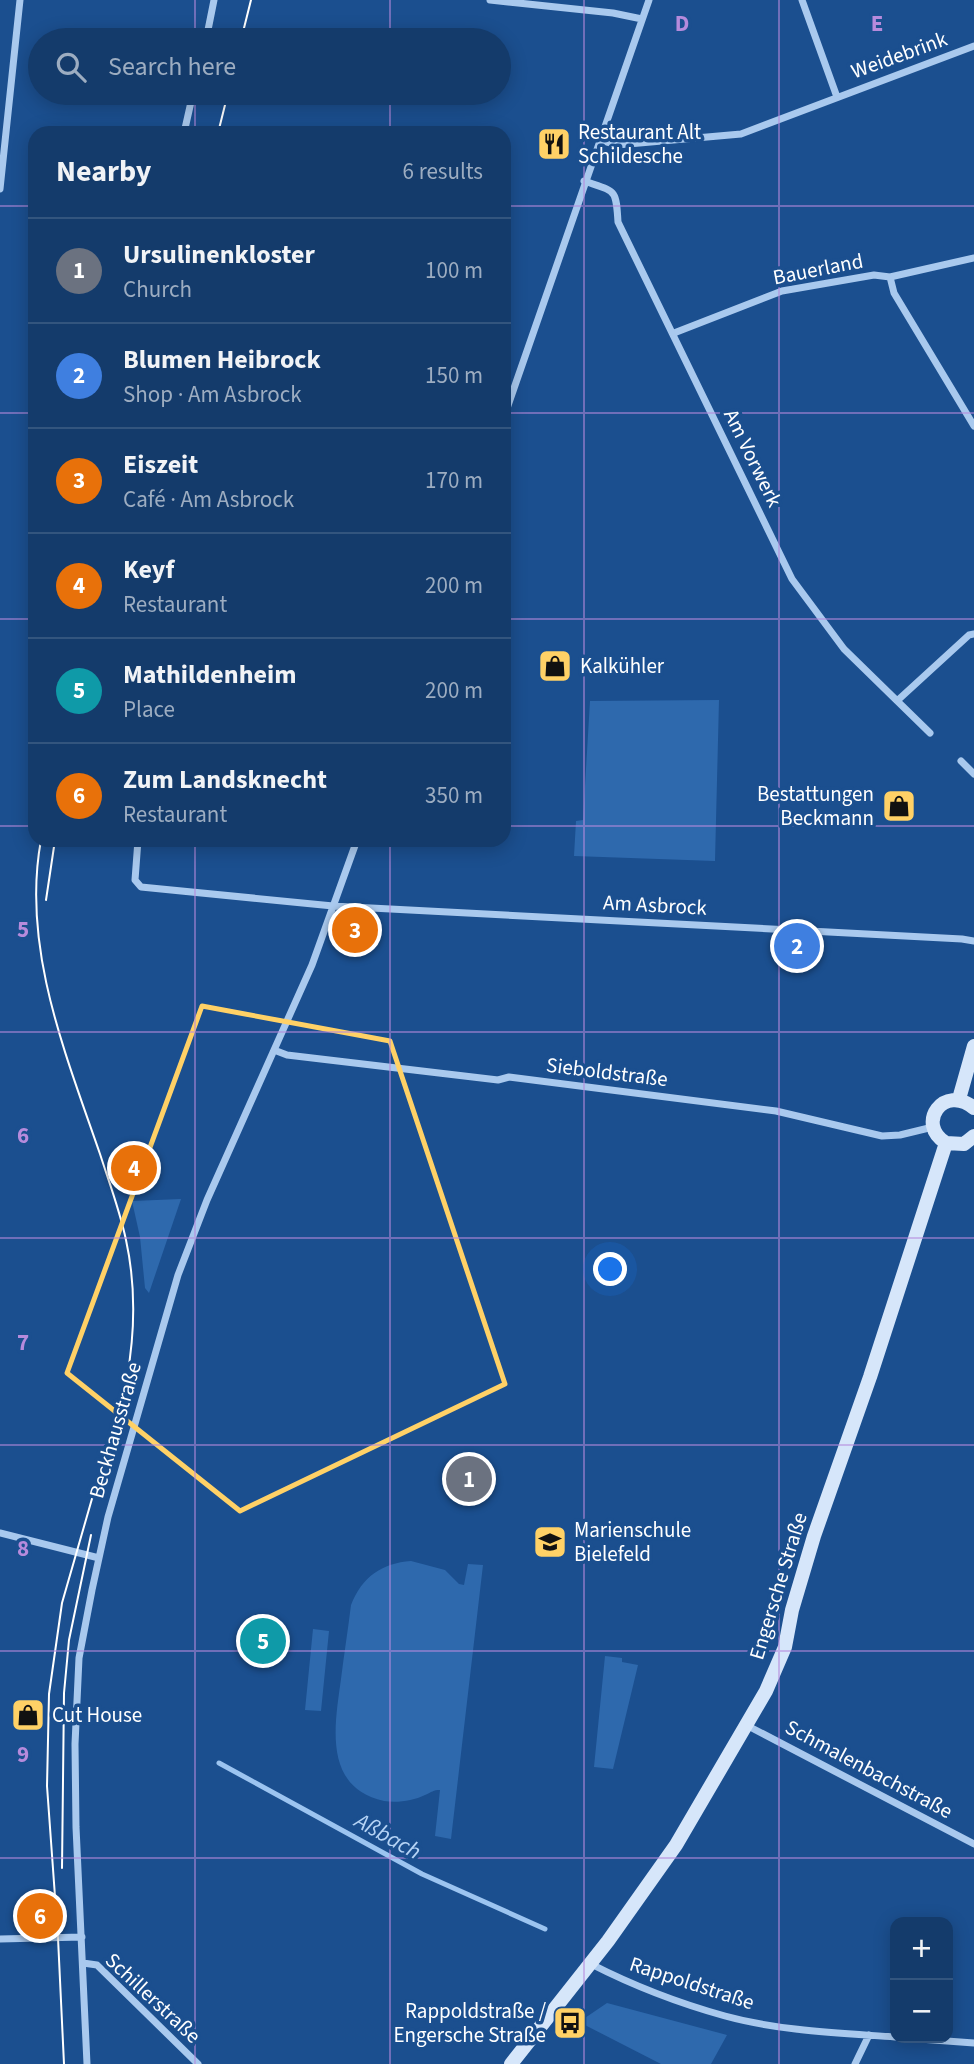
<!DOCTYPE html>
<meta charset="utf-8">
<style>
:root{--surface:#143b6b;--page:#214673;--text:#f1f3f6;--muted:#9dadc1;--line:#33557e;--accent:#ffd166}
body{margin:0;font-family:"Source Sans 3",sans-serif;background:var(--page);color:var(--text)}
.controls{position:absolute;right:21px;bottom:21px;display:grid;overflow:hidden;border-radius:14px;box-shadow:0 4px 18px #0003}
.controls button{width:63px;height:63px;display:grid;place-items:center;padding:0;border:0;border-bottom:2px solid var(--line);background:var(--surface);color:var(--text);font:35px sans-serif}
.you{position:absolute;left:611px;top:1270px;width:24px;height:24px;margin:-18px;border:5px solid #fff;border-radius:50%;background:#1a73e8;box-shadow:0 0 0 10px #1a73e833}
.badge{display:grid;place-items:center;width:46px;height:46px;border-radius:50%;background:var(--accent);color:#fff;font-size:23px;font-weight:700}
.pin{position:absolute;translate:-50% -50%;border:4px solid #fff;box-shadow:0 2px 7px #0006}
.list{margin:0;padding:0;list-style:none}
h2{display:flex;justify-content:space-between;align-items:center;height:91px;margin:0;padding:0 28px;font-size:30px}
h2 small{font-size:23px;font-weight:400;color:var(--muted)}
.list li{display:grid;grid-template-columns:46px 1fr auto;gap:21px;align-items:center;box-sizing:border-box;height:105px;padding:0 28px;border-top:2px solid var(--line)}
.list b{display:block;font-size:26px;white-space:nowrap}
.list p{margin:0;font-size:23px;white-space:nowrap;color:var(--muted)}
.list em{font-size:23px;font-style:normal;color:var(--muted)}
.icon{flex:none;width:38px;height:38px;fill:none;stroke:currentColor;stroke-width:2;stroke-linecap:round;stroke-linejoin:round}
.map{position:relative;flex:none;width:974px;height:2064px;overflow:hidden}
.search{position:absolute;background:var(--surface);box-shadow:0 4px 18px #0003;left:28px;top:28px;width:483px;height:77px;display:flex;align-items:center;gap:18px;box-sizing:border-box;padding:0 24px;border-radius:38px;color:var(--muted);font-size:26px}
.panel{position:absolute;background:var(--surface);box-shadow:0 4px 18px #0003;left:28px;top:126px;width:483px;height:721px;border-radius:21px}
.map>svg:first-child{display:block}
.green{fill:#2e69ad}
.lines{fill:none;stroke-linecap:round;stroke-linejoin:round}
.stream{stroke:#9cc4f0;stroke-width:5}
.minor{stroke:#a9c9ee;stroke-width:7}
.secondary{stroke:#d6e6fa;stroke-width:14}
.tram{stroke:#fff;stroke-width:2}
.marked{fill:none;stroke:#ffd166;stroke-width:5;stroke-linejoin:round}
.grid{fill:none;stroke:#b68bdc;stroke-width:2;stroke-opacity:0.55}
.labels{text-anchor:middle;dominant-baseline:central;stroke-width:7;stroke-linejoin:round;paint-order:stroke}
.street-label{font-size:21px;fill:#fff;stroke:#1b4f8f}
.poi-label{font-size:21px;fill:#fff;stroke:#1b4f8f;text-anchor:start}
.water-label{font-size:23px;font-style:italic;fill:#b5d3f5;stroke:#1b4f8f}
.grid-label{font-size:23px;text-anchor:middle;font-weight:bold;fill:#b68bdc;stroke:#1b4f8f;stroke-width:7;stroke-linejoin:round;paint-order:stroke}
</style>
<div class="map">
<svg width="974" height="2064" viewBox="0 0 974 2064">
<rect width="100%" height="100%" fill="#1b4f8f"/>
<path class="green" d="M719 700 715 861 574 856 576 821 583 820 590 701Z
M181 1199 149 1293 145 1288 140 1237 132 1201Z
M411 1561 445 1570 459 1584 464 1585 468 1564 483 1565 451 1839 435 1836 440 1790C433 1790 432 1792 425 1795 413 1801 397 1803 384 1801 322 1787 335 1724 341 1679 344 1654 348 1630 351 1605 362 1577 382 1563 411 1561Z
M313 1629 329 1631 321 1711 305 1710Z
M605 1656 622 1658V1662L638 1665 613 1769 594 1767Z
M607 2003 727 2035 711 2064H661L579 2022Z"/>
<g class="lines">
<path class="stream" d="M219 1763 422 1874 545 1929"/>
<path class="minor" d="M490 0 613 13 642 19
M802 0 837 97
M206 40 214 0
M184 133 193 93
M599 140 617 145 741 134 974 46
M584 181C616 192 616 188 618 222L792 579 844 649 930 733
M0 189 20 0
M890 277 894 293 974 426
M674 333 782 291 874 275 890 277 974 258
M504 417 649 0
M898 700 969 635 974 634
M961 761 974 774
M138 840 135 880 141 887 333 906 962 939 974 941
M274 1050 287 1055 498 1080 509 1077 776 1111 882 1136 900 1135 933 1127
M0 1533 99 1558
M748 1726 974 1844
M0 1939 82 1937
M83 1963 97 1965 198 2064
M591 1964C634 1986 678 2003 725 2016 780 2031 839 2033 895 2037
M906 2038 974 2043
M87 2064 76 1827 75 1744 79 1658 92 1590 108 1517 178 1275 207 1200 312 965 357 840
M855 2064 869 2035"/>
<path class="secondary" d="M959 1099 974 1046
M974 1108C944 1083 915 1124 946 1143L964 1144 974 1136
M511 2064 608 1941 676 1845 766 1691 785 1647 792 1610 814 1536 870 1377 946 1143"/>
<path class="tram" d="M241 40 251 0
M218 133 228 93
M41 840C21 947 66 1055 100 1154 109 1182 120 1211 126 1240 136 1286 135 1332 127 1377L62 1603 49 1694 47 1786 58 1938 64 2064
M46 900 55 840
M62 1868 64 1693 69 1640 91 1535"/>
</g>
<path class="marked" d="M202 1006 390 1041 505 1384 240 1511 67 1373Z"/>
<path class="grid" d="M195 0V40M390 0V40M584 0V2064M779 0V2064M195 93V133M390 93V133M0 206H35M504 206H974M0 413H35M504 413H974M0 619H35M504 619H974M0 826H35M504 826H974M195 840V2064M390 840V2064M0 1032H974M0 1238H974M0 1445H974M0 1651H974M0 1858H974"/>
<defs>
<symbol id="restaurant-square" viewBox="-11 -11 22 22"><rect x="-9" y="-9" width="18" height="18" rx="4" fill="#ffd166" stroke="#1b4f8f"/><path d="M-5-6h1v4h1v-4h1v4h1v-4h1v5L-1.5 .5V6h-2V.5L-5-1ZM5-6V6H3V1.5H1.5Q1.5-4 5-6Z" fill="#111"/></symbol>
<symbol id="shop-square" viewBox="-11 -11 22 22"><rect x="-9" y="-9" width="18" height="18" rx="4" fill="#ffd166" stroke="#1b4f8f"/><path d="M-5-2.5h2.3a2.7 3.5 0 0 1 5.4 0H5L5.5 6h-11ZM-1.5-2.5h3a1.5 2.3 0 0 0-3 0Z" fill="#111"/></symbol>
<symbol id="school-square" viewBox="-11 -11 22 22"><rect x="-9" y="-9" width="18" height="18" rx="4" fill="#ffd166" stroke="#1b4f8f"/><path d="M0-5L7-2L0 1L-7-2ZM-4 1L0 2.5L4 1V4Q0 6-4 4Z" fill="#111"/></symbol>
<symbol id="bus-square" viewBox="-11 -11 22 22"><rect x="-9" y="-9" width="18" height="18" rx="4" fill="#ffd166" stroke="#1b4f8f"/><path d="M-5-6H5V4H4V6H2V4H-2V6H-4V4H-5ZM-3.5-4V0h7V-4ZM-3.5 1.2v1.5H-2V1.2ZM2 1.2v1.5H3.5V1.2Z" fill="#111"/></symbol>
</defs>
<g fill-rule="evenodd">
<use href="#restaurant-square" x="535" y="125" width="38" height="38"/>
<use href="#shop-square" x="536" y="647" width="38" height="38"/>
<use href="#shop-square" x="880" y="787" width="38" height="38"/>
<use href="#school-square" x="531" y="1523" width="38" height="38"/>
<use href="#shop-square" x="9" y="1696" width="38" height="38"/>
<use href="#bus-square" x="551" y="2004" width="38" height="38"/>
</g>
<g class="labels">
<g class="street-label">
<text transform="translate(899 55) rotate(-20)">Weidebrink</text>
<text transform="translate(818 269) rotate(-11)">Bauerland</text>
<text transform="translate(753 458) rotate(64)">Am Vorwerk</text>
<text transform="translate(655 905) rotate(3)">Am Asbrock</text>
<text transform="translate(607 1072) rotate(7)">Sieboldstraße</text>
<text transform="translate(115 1430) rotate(-74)">Beckhausstraße</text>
<text transform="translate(778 1586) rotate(-73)">Engersche Straße</text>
<text transform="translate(869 1769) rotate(28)">Schmalenbachstraße</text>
<text transform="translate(692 1983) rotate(18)">Rappoldstraße</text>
<text transform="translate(153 1998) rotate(43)">Schillerstraße</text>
</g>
<g class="poi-label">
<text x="578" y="132">Restaurant Alt<tspan x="578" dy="24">Schildesche</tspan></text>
<text x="580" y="666">Kalkühler</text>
<text x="874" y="794" text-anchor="end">Bestattungen<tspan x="874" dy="24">Beckmann</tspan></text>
<text x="574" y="1530">Marienschule<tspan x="574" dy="24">Bielefeld</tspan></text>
<text x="52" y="1715">Cut House</text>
<text x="546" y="2011" text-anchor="end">Rappoldstraße /<tspan x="546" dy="24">Engersche Straße</tspan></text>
</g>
<g class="water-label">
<text transform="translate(388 1836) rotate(29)">Aßbach</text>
</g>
</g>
<g class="grid-label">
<text x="682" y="31">D</text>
<text x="877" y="31">E</text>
<text x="23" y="937">5</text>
<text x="23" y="1143">6</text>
<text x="23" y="1350">7</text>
<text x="23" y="1556">8</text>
<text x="23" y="1762">9</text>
</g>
</svg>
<div class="controls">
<button>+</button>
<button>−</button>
</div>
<div class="you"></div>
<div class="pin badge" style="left:469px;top:1479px;background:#6b7280">1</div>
<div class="pin badge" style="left:797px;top:946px;background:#3f7fe0">2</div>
<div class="pin badge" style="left:355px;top:930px;background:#e8710a">3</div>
<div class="pin badge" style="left:134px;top:1168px;background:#e8710a">4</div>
<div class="pin badge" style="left:263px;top:1641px;background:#0f9aa8">5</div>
<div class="pin badge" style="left:40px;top:1916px;background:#e8710a">6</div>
<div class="search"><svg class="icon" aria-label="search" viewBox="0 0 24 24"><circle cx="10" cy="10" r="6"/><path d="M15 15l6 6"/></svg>Search here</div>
<section class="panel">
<h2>Nearby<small>6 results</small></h2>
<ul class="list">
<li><span class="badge" style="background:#6b7280">1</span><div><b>Ursulinenkloster</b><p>Church</p></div><em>100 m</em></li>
<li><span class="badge" style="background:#3f7fe0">2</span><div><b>Blumen Heibrock</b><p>Shop · Am Asbrock</p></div><em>150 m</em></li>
<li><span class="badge" style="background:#e8710a">3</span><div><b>Eiszeit</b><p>Café · Am Asbrock</p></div><em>170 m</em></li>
<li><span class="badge" style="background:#e8710a">4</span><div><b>Keyf</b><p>Restaurant</p></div><em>200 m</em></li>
<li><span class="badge" style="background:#0f9aa8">5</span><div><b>Mathildenheim</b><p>Place</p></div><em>200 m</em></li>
<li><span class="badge" style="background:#e8710a">6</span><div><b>Zum Landsknecht</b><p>Restaurant</p></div><em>350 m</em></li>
</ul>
</section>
</div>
